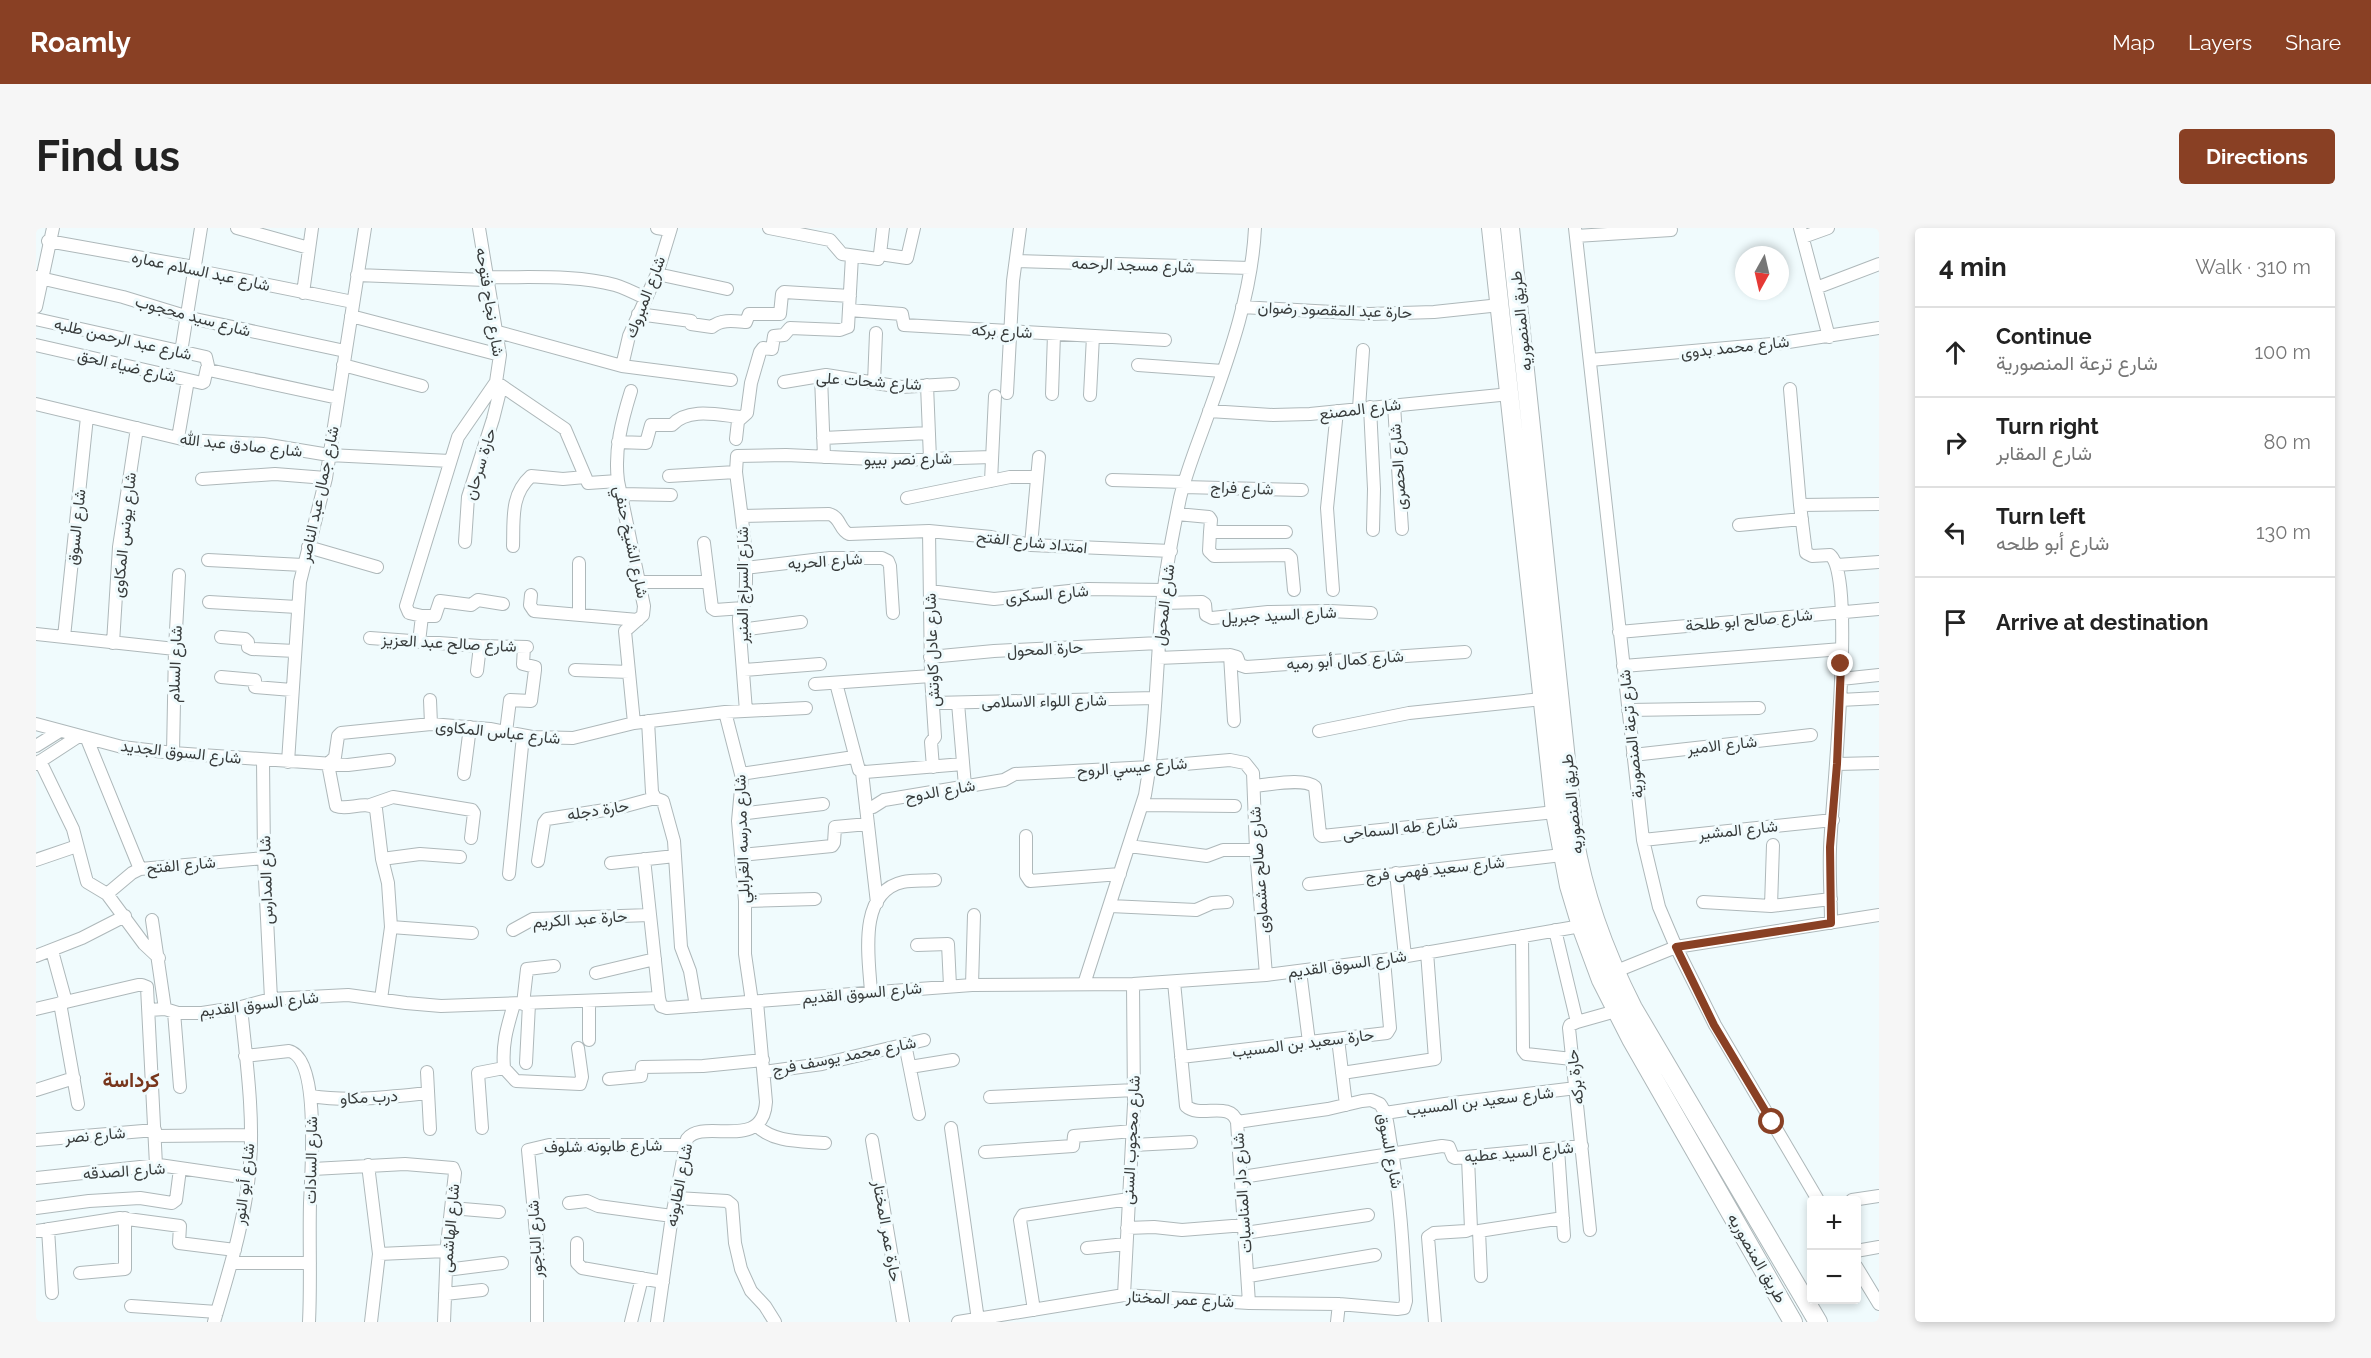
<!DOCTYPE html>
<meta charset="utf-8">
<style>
:root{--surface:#fff;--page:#f6f6f6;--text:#222;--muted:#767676;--line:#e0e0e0;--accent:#894024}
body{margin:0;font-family:Raleway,Vazirmatn,sans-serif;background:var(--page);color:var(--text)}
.controls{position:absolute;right:18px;bottom:18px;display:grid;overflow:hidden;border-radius:6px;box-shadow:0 3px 9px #0003}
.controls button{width:54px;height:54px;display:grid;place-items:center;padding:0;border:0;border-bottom:2px solid var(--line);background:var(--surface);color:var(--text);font:30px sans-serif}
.compass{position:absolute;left:1699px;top:18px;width:54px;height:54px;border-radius:50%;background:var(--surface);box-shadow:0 3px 9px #0003;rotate:188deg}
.stop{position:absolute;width:18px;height:18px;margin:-14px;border:4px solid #894024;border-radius:50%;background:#fff}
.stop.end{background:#894024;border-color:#fff;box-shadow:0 2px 6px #0008}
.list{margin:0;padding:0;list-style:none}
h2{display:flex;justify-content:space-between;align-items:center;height:78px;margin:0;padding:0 24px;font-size:26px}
h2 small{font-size:20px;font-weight:400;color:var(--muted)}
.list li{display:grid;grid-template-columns:39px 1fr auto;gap:18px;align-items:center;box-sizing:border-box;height:90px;padding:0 24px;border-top:2px solid var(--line)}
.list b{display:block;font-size:22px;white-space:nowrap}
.list p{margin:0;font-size:20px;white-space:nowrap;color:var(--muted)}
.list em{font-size:20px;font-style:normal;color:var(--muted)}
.icon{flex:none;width:33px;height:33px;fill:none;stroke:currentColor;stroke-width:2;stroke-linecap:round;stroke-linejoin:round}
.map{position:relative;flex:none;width:1843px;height:1094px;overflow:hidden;border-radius:6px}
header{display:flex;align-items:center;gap:36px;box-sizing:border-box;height:84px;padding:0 30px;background:var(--accent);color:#fff}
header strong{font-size:28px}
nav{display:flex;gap:33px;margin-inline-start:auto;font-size:21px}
.intro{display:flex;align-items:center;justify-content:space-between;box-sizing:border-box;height:144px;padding:0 36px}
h1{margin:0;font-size:42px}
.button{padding:15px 27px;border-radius:6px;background:var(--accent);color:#fff;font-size:21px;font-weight:700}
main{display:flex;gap:36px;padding:0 36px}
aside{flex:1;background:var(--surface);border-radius:6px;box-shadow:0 3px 9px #0003}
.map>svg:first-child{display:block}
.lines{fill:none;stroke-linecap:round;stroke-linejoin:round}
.street-casing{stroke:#aeb8ba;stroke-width:14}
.secondary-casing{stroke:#aeb8ba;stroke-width:20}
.street{stroke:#fff;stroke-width:12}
.secondary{stroke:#fff;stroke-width:18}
.route{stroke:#894024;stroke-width:8}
.labels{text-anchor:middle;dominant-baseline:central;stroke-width:6;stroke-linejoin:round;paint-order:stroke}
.street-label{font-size:16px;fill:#383c3c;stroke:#f0fbfd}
.quarter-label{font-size:20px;font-weight:bold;fill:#78361c;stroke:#f0fbfd}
</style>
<header>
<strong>Roamly</strong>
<nav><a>Map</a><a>Layers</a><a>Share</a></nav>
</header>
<div class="intro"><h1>Find us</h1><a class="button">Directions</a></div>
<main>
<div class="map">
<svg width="1843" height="1094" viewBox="0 0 1843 1094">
<rect width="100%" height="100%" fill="#f0fbfd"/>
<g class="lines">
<defs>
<path id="street" d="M201 0 273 20
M443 0 464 127 460 154 529 201 552 255 582 253
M621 0 634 2
M733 0 794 12 806 26 842 31 844 26
M1539 0 1607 612 1623 679 1640 719 1679 797 1782 972
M1764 0 1793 109
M1540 8 1635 2
M1767 9 1792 0
M12 13 152 38 158 42 317 74
M844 26 871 30 878 0
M844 26 847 0
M980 33 1214 40
M621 46 691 61
M321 47 450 52
M0 49 87 69 159 91 309 123
M450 49C490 50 540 46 579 57 589 60 599 65 609 70
M1780 60 1843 36
M267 65 276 0
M0 79 17 0
M1206 79 1333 86 1398 84 1464 77
M813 82 866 86 868 97 1129 112
M602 86 655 93V96L676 99C685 91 698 93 710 94L713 86H744L746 66 748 64 814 68
M315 88 464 127
M0 91 170 129 173 142 302 170
M462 104 586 138 695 152
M0 117 166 155 168 154 171 140
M145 124 165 0
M1554 132 1746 115 1843 100
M307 137 386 158
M1102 137 1187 143
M586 138 593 108 621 46 635 0
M785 148 788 229
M748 154 790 147 865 159 917 156
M838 155 840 105
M891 157 894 231
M1754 161 1764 277
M595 163C586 192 578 222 582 253L608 378 607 387 589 403 598 495
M971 165 977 53 984 0
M1016 166 1018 106
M1054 167 1057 108
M0 176 150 212 227 216 293 227 414 233
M1358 177 1366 301
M1334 179 1338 261 1337 302
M1323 180 1327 122
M1173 183 1237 187 1274 186 1474 166
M142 210 152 152
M787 210 893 205
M700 211 702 193 711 185 715 155 724 124 727 120 736 121 738 108 748 107 754 100 804 102 812 99 816 28
M582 214 610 215 615 197H636C652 179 683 187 704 189
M633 248 700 244
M166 251 239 246 290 250
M1076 252 1148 254
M955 253 959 168
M1147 259 1266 262
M585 266 635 267
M871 270 974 249H1001
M1141 286 1173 289 1175 292 1174 304H1250
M706 288 793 286C805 289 803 302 813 306L893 303 955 309 995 317 1135 323
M1703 297 1766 291
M893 303 895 448 899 509 895 514 897 539
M1174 304 1173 323 1178 328 1252 327 1255 330 1258 362
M429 314 432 269 457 191 465 159
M668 315 676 380 679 382 707 380
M995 317 1003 229
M477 318C478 292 474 267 495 248L527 251 549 249
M272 319 341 339
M172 332 267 337
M1801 337 1843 334
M709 340 794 330H846L852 333 854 338 857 385
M603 354H673
M1297 362 1291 280 1301 183
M894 363 958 371 1052 361 1128 362
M495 367 494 377 498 383 602 392
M173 374 261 379
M1126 375 1166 374 1169 376 1170 387 1176 390 1232 384 1294 383 1335 385
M543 387V335
M386 388H399L404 373 435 377 442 372 467 376
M704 402 765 394
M1583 404 1843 381
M0 406 139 421
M28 409 51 189
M185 409 209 411 212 414V419L216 421 259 423
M334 410 444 418 491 419
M383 414 386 388 373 385 370 378 422 209 460 154
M77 415 83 319 101 200
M1194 427 1198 493
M894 429 958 423 1123 415
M1122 430 1194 427 1201 429 1204 437 1210 439 1429 424
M1587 438 1806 421
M539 442 593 444
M708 442 784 436
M441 443 444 418
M185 449 219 452V459L256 462
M1805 451 1843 447
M800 455 823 542 829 544 927 536
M779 456 895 448
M394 472 395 496
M1804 472 1843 470
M897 475 1119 470
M922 475 929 558
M1592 482 1723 480
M710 483 703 393C702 384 708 380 709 372 713 330 705 286 700 244L701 228 750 227 859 232 956 229
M689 484 706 550 702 593 709 673V726L716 774
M612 493 616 564 619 570 627 573 638 613 645 719 654 743 660 778
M0 496 86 519 137 525 312 537 353 532
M1283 503 1373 485 1506 471
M470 504 474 472 495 473 499 442V439L487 436 488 419
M51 511 104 641
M0 518 24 503
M137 525 139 421 143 347
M1597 527 1775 507
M227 532 228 630 235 771
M4 533 37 601 51 654 71 666 108 716 123 730
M252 534 264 354 290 250 329 0
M0 536 43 508
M292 536 299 529 302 508 305 505 395 496 454 501 496 509 537 510 598 495 689 484 770 480
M292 536 300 578C312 583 329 572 340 581L346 631 352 655 355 699 345 771
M1801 536 1843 535
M826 544 841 675
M428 546 434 499
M705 546 818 529
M1218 558C1233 557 1268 549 1279 559L1284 606 1286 608 1519 584
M334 577 357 569 436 582 438 585 435 610
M1107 577 1199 578
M830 580 837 579 848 572 968 552 979 546 1114 539 1194 532 1209 535 1217 545 1220 622 1230 747
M703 586 787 576
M990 608V647L994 653 1084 646
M1607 612 1797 592
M1737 617 1735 678 1795 671
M1093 618 1171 628 1187 622H1220
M705 627 796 618 798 615 799 599 832 596
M346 631 384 626 424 629
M608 631 623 770
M0 632 41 618
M502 633 508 595 511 591 582 580 619 570
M575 635 639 628
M1360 645 1369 728
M473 646 487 508
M1273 656 1526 627
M71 666 96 645 104 641 228 630
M709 673 779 671
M1667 674 1735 678
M1074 678 1160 682 1176 675 1191 674
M116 692 129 781
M1795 695C1795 670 1793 646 1794 621 1795 578 1821 348 1794 327L1776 328 1770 325 1764 277 1843 276
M355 699 436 705
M477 702 497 691 614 687
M1519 702 1541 794 1534 797 1533 800 1554 1002
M1486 708 1487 822 1490 826 1536 831
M881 717 912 716 914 758
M16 723 30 774
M0 728 46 710 89 688
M1264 743 1273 814
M1578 744 1640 719 1843 687
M560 745 619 731
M1138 754 1150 878C1164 891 1194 872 1201 894L1213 1075
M1048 756 1109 567C1120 505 1120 441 1126 378 1129 342 1137 305 1144 270 1151 241 1163 213 1173 184 1194 126 1216 63 1219 0
M936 757 938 687
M835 764C833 731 821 664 867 654 877 652 889 653 899 652
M553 773V812
M24 775 42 876
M478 776C471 800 466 815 468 840L480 853 544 856 546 849 542 820
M487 776 491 741 518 738
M0 781 102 757H106L111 759 120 937
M113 782 129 781 142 785H166L205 779 235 771 312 767 370 775 405 778 623 770 625 778 631 780 936 757 1097 756 1230 747 1348 732 1545 698
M138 784 144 859
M1541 794 1580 783
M1302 811 1310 877
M869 816 883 886
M209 828 253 823C285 830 275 948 274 975 273 1014 275 1054 273 1094
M1145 829 1351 805 1354 800 1348 732
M490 835 493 776
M874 839 917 832
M391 844 394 901
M728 844 786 836 888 812
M1306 845 1399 831 1391 724
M573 851 605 848 606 839 667 838 727 832
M0 862 38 850
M275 868C314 874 353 869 392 865
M954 869 1099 862
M1349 885 1409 876 1540 860
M720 897C737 915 766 913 789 915
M446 900 442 845 468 840
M915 900 942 1092
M119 908 214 907
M0 912 119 902
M836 912 867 1094
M1097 917 1155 914
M1522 921 1528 1008
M949 924 1037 918 1038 908 1097 903
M332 937 343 1026 335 1094
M277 941 369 936 417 940 419 945 411 1017 408 1094
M1206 949 1406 918 1413 919 1417 929 1419 930 1546 918
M0 950 123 937 212 950
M641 970 691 973 696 977 699 1015 705 1041 715 1063 729 1078 739 1094
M1816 972 1843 968
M533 975 551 973 562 978 636 988
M0 980 53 973 104 970 136 975 140 972 144 941
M415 980 463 984
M1091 1000 1118 999 1146 1002 1209 997
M12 1001 16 1065
M0 1003 84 990 144 998 143 1015 199 1022
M1209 1005 1332 987
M541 1015V1035L546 1040 627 1054
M1051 1020 1090 1016
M1820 1023 1843 1019
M343 1026 410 1023
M195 1035H274
M1820 1038 1843 1076
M410 1042 466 1035
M44 1045 89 1041V990
M1213 1048 1339 1027
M1445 1048 1443 1003 1527 990
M409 1066 446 1062
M1088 1067 1098 876 1097 756
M95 1078 181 1084
M998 1082 984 992 987 987 1093 971
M178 1094C193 1043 210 990 214 936 218 885 210 831 205 779
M501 1094V1016L492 922 513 917H649
M595 1094 606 1050
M621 1094 636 988 651 911C667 889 727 925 730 874L721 774
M922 1094 1088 1067 1213 1075 1303 1076 1361 1081 1368 1080 1370 1073C1367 1019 1364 965 1354 912 1352 900 1351 885 1344 876L1335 872 1326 873 1292 881 1201 894
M1301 1094 1303 1076
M1399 1094 1392 1009 1398 1005 1430 1003 1435 1001 1432 930"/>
<path id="secondary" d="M1455 0 1519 584 1533 658 1545 698 1565 752 1595 811 1757 1094
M1474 0 1538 608C1548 670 1569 725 1597 780L1782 1094"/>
</defs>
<use href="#street" class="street-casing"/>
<use href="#secondary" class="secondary-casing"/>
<use href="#street" class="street"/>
<use href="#secondary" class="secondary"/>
</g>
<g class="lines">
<path class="route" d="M1736 894 1678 797 1640 719 1795 695 1794 619 1801 536 1805 436"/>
</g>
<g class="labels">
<g class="street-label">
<text transform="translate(1097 37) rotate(2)">شارع مسجد الرحمه</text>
<text transform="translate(165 43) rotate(12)">شارع عبد السلام عماره</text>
<text transform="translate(609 69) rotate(-69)">شارع المبروك</text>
<text transform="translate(454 74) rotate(81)">شارع نجاح فتوحه</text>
<text transform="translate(1299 82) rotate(2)">حارة عبد المقصود رضوان</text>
<text transform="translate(157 88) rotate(15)">شارع سيد محجوب</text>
<text transform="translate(1485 93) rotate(-96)">طريق المنصوريه</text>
<text transform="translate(966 103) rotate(3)">شارع بركه</text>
<text transform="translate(87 111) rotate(13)">شارع عبد الرحمن طلبه</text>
<text transform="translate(1699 119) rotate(-6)">شارع محمد بدوى</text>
<text transform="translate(91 138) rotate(13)">شارع ضياء الحق</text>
<text transform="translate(833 153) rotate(4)">شارع شحات على</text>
<text transform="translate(1324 181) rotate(-7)">شارع المصنع</text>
<text transform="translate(205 217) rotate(6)">شارع صادق عبد الله</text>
<text transform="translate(872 231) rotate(-1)">شارع نصر بيبو</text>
<text transform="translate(444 236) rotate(-73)">حارة سرحان</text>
<text transform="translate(1362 239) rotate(-94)">شارع الحصرى</text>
<text transform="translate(1206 260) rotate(2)">شارع فراج</text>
<text transform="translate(283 266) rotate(-78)">شارع جمال عبد الناصر</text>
<text transform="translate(40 299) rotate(-84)">شارع السوق</text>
<text transform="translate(88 307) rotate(-84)">شارع يونس المكاوى</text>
<text transform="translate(595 314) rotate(78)">شارع الشيخ حنفي</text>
<text transform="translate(996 314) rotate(6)">امتداد شارع الفتح</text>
<text transform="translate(789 333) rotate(-4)">شارع الحريه</text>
<text transform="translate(706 357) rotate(-90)">شارع السراج المنير</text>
<text transform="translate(1011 366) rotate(-5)">شارع السكرى</text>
<text transform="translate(1128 377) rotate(-83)">شارع المحول</text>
<text transform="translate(1243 387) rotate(-3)">شارع السيد جبريل</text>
<text transform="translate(1713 392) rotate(-5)">شارع صالح ابو طلحة</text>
<text transform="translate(413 415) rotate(3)">شارع صالح عبد العزيز</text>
<text transform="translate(1009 421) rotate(-3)">حارة المحول</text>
<text transform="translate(896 422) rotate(-92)">شارع عادل كاوتش</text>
<text transform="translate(1309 432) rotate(-4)">شارع كمال أبو رميه</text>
<text transform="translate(139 436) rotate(-88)">شارع السلام</text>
<text transform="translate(1008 473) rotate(-1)">شارع اللواء الاسلامى</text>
<text transform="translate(462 504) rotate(6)">شارع عباس المكاوى</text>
<text transform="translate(1595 506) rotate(-96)">شارع ترعة المنصورية</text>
<text transform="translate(1686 517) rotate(-6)">شارع الامير</text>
<text transform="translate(145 524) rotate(6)">شارع السوق الجديد</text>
<text transform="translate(1096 539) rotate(-4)">شارع عيسي الروح</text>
<text transform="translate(904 563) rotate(-10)">شارع الدوح</text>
<text transform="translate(1536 576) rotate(-96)">طريق المنصوريه</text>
<text transform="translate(562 582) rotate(-9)">حارة دجله</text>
<text transform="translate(1364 600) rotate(-6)">شارع طه السماحى</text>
<text transform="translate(1702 602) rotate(-6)">شارع المشير</text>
<text transform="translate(706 611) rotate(-92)">شارع مدرسه الغرابلي</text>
<text transform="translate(145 637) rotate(-5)">شارع الفتح</text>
<text transform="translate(1399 641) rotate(-6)">شارع سعيد فهمى فرج</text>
<text transform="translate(1223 642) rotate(-94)">شارع صالح عشماوى</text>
<text transform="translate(230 652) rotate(-92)">شارع المدارس</text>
<text transform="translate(544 691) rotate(-4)">حارة عبد الكريم</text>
<text transform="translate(1311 736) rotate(-8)">شارع السوق القديم</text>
<text transform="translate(826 765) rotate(-5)">شارع السوق القديم</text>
<text transform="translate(223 776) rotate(-7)">شارع السوق القديم</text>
<text transform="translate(1267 815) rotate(-7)">حارة سعيد بن المسيب</text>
<text transform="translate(808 828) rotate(-11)">شارع محمد يوسف فرج</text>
<text transform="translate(1539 849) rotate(-97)">حارة بركه</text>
<text transform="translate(333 869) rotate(-3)">درب مكاو</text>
<text transform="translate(1444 873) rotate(-7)">شارع سعيد بن المسيب</text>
<text transform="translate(59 907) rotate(-5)">شارع نصر</text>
<text transform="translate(1095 912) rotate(-87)">شارع محجوب السنى</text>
<text transform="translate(567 918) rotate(-1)">شارع طابونه شلوف</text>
<text transform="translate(1354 923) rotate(79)">شارع السوق</text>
<text transform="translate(1483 924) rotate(-5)">شارع السيد عطيه</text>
<text transform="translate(275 932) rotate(-89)">شارع السادات</text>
<text transform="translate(88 943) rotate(-4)">شارع الصدقه</text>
<text transform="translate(208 956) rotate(-83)">شارع أبو النور</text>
<text transform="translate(643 957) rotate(-79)">شارع الطابونه</text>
<text transform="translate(1206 965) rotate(-94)">شارع دار المناسبات</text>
<text transform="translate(414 1000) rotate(-85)">شارع الهاشمى</text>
<text transform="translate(851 1003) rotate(80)">حارة عمر المختار</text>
<text transform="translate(499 1011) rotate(-93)">شارع الباجور</text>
<text transform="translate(1721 1030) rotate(60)">طريق المنصوريه</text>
<text transform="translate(1144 1071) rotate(3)">شارع عمر المختار</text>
</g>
<g class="quarter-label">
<text x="95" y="852">كرداسة</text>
</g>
</g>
</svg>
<div class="controls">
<button>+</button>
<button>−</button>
</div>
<svg class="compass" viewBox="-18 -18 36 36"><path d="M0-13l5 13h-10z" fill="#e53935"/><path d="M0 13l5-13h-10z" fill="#767676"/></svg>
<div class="stop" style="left:1736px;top:894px"></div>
<div class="stop end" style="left:1805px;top:436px"></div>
</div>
<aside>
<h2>4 min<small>Walk · 310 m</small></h2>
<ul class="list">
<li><svg class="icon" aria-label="ahead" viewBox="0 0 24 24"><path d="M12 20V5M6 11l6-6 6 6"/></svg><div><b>Continue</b><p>شارع ترعة المنصورية</p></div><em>100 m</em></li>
<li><svg class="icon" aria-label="right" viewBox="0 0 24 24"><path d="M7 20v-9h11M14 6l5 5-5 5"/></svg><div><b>Turn right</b><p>شارع المقابر</p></div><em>80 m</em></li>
<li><svg class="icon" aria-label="left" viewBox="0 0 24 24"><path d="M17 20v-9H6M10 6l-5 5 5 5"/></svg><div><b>Turn left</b><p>شارع أبو طلحه</p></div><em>130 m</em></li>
<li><svg class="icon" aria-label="arrive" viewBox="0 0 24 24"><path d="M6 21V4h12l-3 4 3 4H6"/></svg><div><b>Arrive at destination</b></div></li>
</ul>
</aside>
</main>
